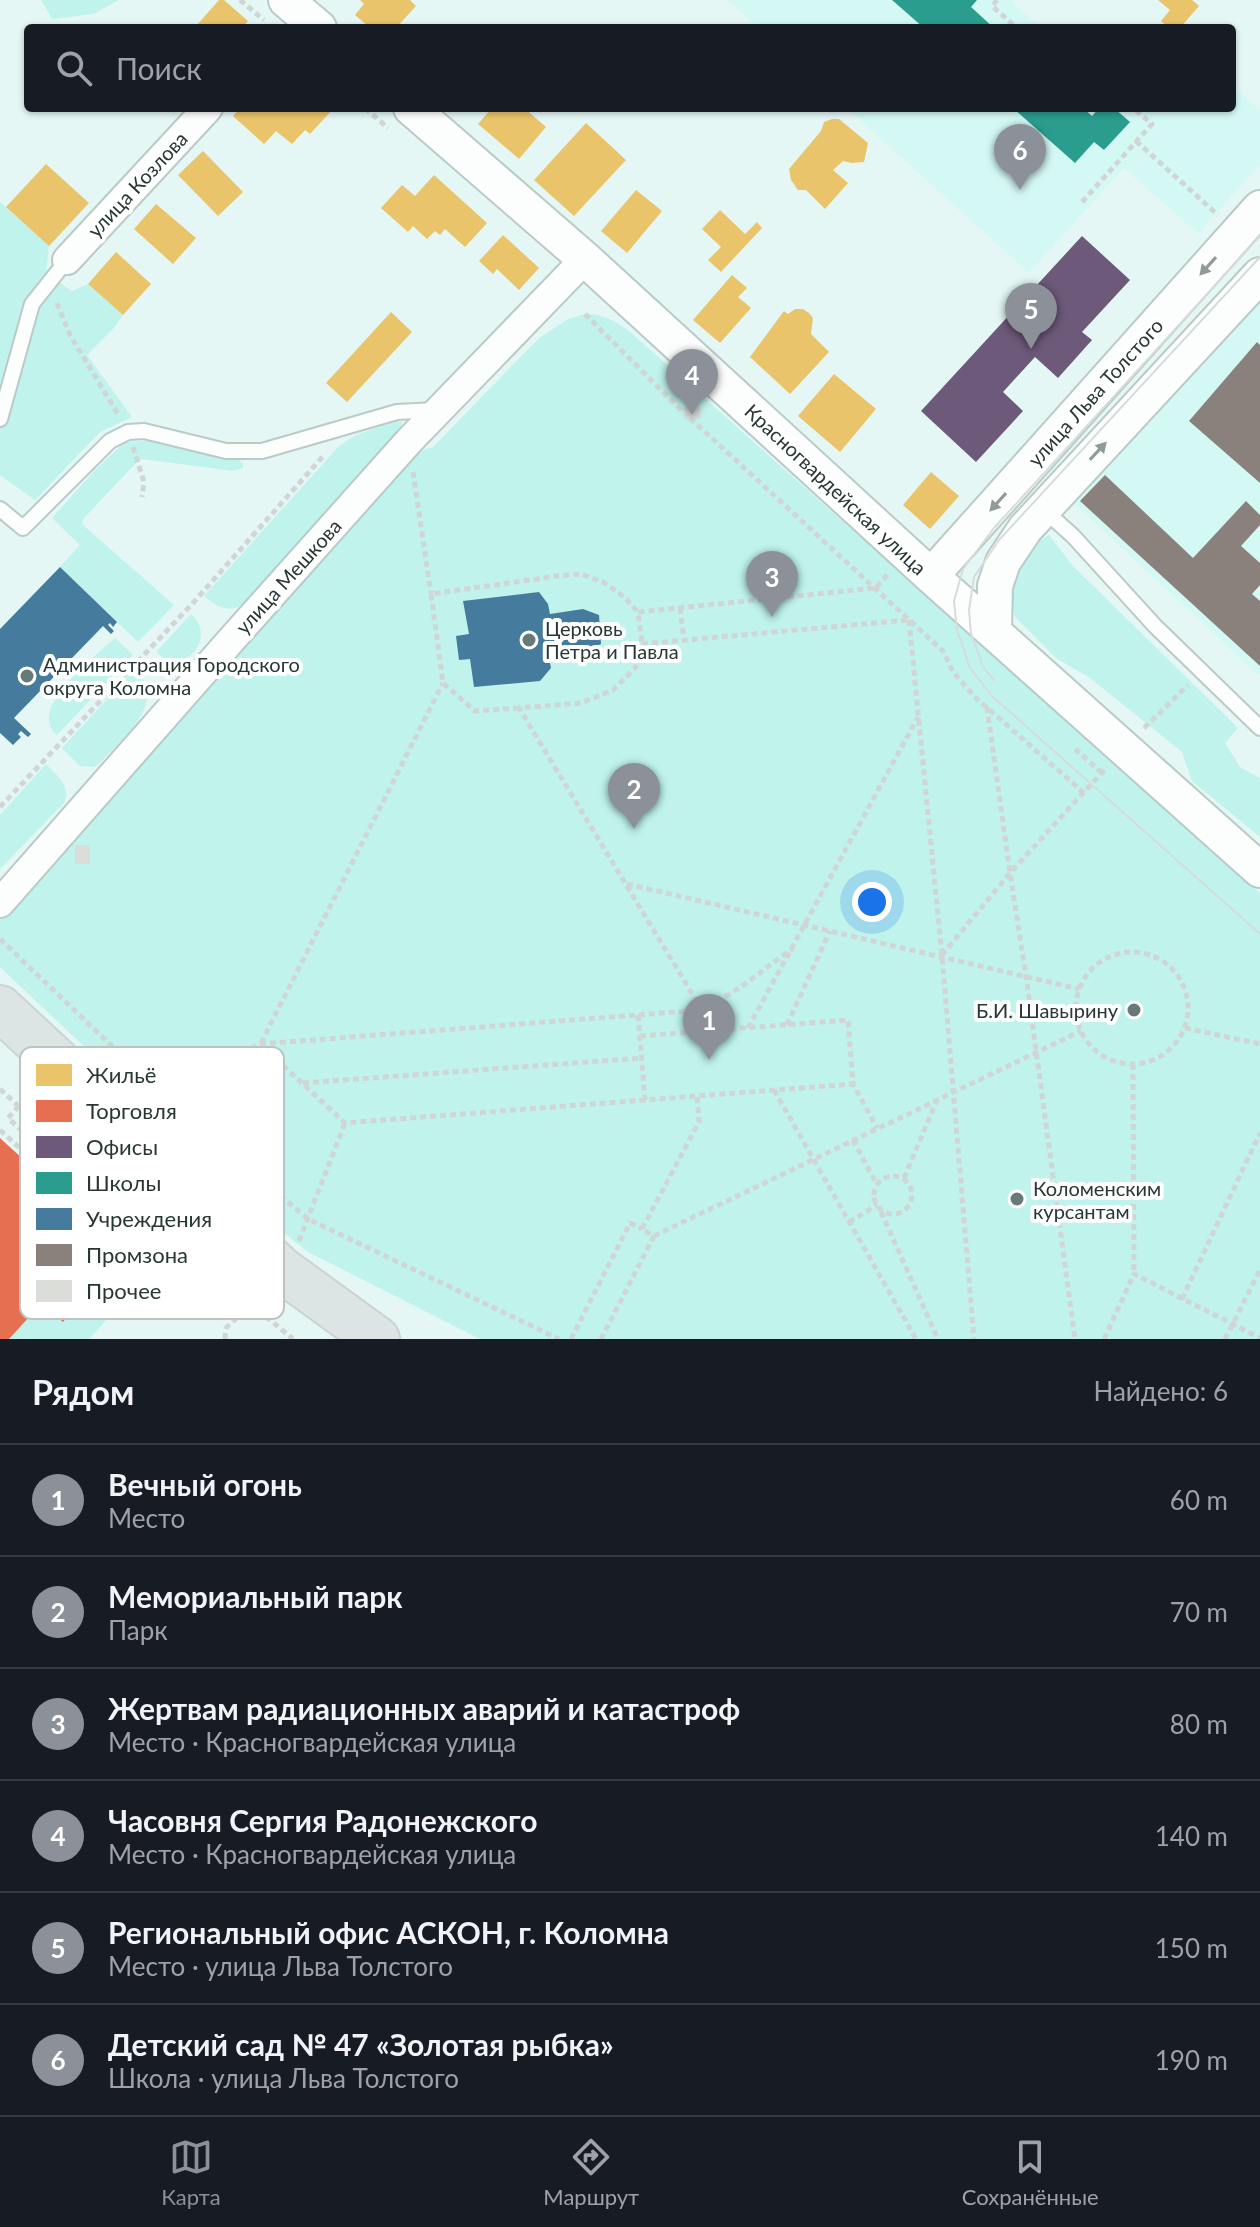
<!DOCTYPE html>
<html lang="ru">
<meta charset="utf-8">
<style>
:root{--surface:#171b24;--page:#242831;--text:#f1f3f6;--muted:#9ea1a6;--line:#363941;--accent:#8c9099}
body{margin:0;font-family:Lato,sans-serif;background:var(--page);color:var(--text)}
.you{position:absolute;left:872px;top:902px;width:28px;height:28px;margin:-20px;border:6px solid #fff;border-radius:50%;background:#1a73e8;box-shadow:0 0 0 12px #1a73e833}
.badge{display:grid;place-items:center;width:52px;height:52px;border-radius:50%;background:var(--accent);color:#fff;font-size:26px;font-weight:700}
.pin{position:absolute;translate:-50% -66px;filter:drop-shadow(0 2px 4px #0008)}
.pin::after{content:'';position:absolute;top:42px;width:28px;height:24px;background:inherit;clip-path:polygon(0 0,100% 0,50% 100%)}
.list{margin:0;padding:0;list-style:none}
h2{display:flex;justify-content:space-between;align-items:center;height:104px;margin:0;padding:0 32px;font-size:34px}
h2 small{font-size:26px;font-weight:400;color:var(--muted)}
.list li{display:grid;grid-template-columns:52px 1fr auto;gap:24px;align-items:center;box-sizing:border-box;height:112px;padding:0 32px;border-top:2px solid var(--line)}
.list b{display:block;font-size:30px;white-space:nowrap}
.list p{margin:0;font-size:26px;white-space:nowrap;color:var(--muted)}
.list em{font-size:26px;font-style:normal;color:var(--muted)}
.icon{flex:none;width:44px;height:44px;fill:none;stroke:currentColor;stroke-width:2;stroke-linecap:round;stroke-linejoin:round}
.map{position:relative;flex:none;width:1260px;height:1339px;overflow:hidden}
.search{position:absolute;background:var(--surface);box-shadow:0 2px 6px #0004;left:24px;right:24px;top:24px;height:88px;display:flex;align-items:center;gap:20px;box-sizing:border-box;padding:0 28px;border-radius:8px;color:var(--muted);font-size:30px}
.sheet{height:776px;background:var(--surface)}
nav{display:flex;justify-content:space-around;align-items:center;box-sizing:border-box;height:112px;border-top:2px solid var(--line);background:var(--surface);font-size:22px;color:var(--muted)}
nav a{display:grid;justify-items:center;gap:4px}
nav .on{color:var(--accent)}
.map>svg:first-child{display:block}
.built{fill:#d4f9f4}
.green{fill:#bff3ec}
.homes{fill:#e9c46a}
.shops{fill:#e76f51}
.offices{fill:#6d597a}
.schools{fill:#2a9d8f}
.public{fill:#457b9d}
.industry{fill:#8a817c}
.building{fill:#dbddd8}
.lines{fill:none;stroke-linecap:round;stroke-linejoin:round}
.service-casing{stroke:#bacac7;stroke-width:18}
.minor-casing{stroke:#bacac7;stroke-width:32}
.tertiary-casing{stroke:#bacac7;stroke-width:38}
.primary-casing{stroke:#cad4d2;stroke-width:48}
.path{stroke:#d0d6d5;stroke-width:5;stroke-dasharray:6 4;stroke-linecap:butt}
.service{stroke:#fbfefd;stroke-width:14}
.minor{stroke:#fbfefd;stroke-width:28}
.tertiary{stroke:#fbfefd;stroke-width:34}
.primary{stroke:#dce5e4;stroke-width:44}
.tram{stroke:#d6dcda;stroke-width:2}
.oneway{fill:#909a98}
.poi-dot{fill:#687a77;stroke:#fff;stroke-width:3}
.labels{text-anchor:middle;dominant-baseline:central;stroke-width:8;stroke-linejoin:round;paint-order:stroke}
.street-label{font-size:20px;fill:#263734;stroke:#fff}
.poi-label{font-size:20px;fill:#263734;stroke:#fff;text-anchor:start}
.key{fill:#fff;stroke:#bec3c2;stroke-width:2}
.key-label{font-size:22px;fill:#263734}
</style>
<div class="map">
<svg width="1260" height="1339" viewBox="0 0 1260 1339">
<rect width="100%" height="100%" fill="#e4f7f4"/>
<path class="built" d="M727 0H1015L1013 3 1041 28H758Z
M1232 85 1260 110V165L1198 234 1124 168 1029 273 846 108H1232Z
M1260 291V677L1067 497Z"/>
<path class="green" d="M41 0H118L94 14 52 19Z
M0 202 49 246 46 274 72 291 88 284 123 315 114 328 87 355 132 417 100 432 35 500 0 475Z
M585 314C603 314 614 320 629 331L1260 893V1339H480L308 1252 263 1216 0 967V920L367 509 418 452 433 447 538 339 568 319Z
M397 421 402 422 401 429 249 601C231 614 219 609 204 596L339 446 356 435Z
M147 441 236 457 243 464V468L234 471 142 459 135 464 84 518 82 523 84 526 174 605 138 642 60 567 80 545 52 518 96 469 125 442Z
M1049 535 1073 566 1238 728 1225 743 1240 767 1260 778V837L1192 781 1182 752 1090 678 1056 658 1015 617 1011 594 1013 571 1028 548Z
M191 614C194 617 197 620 199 625 206 642 192 662 173 661 166 661 161 656 156 652Z
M115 638 133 655 57 735C25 710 97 655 115 638Z
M135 669C169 702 123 737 101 762L94 767 80 766 62 748Z
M46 764C57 776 72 786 64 803L0 869V815Z
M107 1236 148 1275 89 1339H9L42 1303 64 1322 75 1309 56 1292Z"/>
<path class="homes" d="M219 0H224L248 21 242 28H199L196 26Z
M360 0H410L416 6 396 28H370L355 15 364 4Z
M1158 0H1192L1199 6 1180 28H1169L1161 21 1170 10Z
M240 108H334L310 134 305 130 292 144 276 131 264 144 233 116Z
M492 108H524L546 127 519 159 478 124Z
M832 119H839L868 143 864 162 852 163 843 161 833 170 848 183 825 209 806 190H798L791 180 789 169 821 131 824 122Z
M586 123 626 160 574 216 534 180Z
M203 151 243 192 218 216 178 175Z
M46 164 89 203 49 246 6 207Z
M434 175 487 223 465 247 445 229 440 235 435 231 427 239 413 226 408 232 381 208 402 185 415 196Z
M636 190 662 211 627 253 601 231Z
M156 204 196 238 173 264 134 229Z
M720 210 745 234 757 222 762 228 721 272 708 260 721 247 702 229Z
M503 235 539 268 519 290 497 269 493 274 479 261Z
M116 252 151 284 123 315 88 284Z
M732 275 747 288 738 297 751 308 720 343 693 320Z
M795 309H803L809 313 813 318 811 334 829 352 790 394 750 357 784 311 788 314Z
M391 312 412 332 347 402 326 383Z
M834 374 876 409 840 452 798 416Z
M931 472 959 496 930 529 903 505Z"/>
<path class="shops" d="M0 1138 107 1236 56 1292 75 1309 63 1322 42 1303 9 1339H0Z"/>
<path class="offices" d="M1082 236 1130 280 1082 332 1092 340 1058 378 1035 357 1003 392 1023 411 976 462 921 411Z"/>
<path class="schools" d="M892 0H977L971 7 994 28H924Z
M1013 108H1083L1092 116 1099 108H1114L1130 122 1104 150 1094 142 1075 163Z"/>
<path class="public" d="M60 567 117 622 113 627 110 623 108 625 114 631 111 634 103 626 14 718 31 734 28 737 21 731 18 734 21 737 13 745 0 733V629Z
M539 592 548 604 550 614 583 609 599 615 601 644 585 651 548 653 551 668 540 681 474 687 470 659 459 660 456 636 469 634 463 601Z"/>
<path class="industry" d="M1257 342 1260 345V483L1189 421Z
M1105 475 1193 558 1246 501 1260 515V525L1241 546 1260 563V585L1252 594 1260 601V666L1080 501Z"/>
<path class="building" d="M685 407 701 408 700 419 684 418Z
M75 845H90V864H75Z"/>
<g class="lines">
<defs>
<path id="service" d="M0 419 32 304 67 260
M0 509 23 528 110 441 128 432 144 431 226 451H262L397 412 436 410
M1044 510 1073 536 1155 626 1260 728"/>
<path id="minor" d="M67 260 208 108
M0 903 233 638 409 441 585 259"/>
<path id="tertiary" d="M286 0 319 28
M411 108 585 259 931 576 1260 870
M931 576 1260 208
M994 632 995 586 1003 562 1025 529 1260 275"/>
<path id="primary" d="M0 1008 282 1270 377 1339"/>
</defs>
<use href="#service" class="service-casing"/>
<use href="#minor" class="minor-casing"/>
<use href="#tertiary" class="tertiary-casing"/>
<use href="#primary" class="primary-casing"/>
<path class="path" d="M240 0 264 20
M997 0 992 6 1017 28
M365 108 388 128
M1136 141 1218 215
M1082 202 1152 124 1133 108
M57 303 70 335 119 416
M585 314 684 413
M690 418 943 651 953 672 976 698 1084 793
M133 447 144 482 142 497
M413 472 431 594
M680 608 684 640
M909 620 942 956 974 1339
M642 644 908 620
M987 707 1010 873 1026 976 1075 1339
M519 708 475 711 443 683 431 594 557 576 581 574 605 583 624 597 638 612
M1144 728 1188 685
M1075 749 1102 773
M0 807 193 603 325 454
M627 884 1079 989
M0 939 162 1094 308 1219 559 1339
M1076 1008a56 56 0 1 1 112 0a56 56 0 1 1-112 0Z
M942 955 1010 873 1107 767
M638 1015 645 1100
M787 1025 830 931
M748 1028 918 717
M1185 1028 1260 1044
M704 1031 702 1010 519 708 581 703 613 690 636 667 642 644 638 612 876 588 888 574
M640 1036 848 1020 853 1084 877 1128
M261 1043 443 683
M261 1045 345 1123 853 1084
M1133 1064 1134 1274
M303 1083 642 1058
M0 1089 69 1153 293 1339
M774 1090 916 1339
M162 1094 260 1044 702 1010 741 987 793 948
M19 1106 8 1118 40 1147 51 1136
M0 1130 80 1203
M853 1140 876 1183
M874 1195a19 19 0 1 1 38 0a19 19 0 1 1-38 0Z
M904 1178 936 1102
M881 1212 938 1339
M849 1222 877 1205
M654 1236 1081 1031
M299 1241 345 1123
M1182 1299 1260 1133
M225 1339 226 1328 252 1303
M571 1339 630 1223 642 1229
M601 1339 654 1236 642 1229 699 1122 697 1096
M1104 1339 1134 1274 1260 1338
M1225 1339 1260 1270"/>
<use href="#service" class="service"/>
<use href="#minor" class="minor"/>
<use href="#tertiary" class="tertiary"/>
<use href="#primary" class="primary"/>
<path class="tram" d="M1260 236 994 528 963 569 954 601 957 630 970 668 992 696 1260 934
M994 680 983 667 971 634 969 610 974 577 999 540 1260 257"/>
</g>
<defs><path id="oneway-solid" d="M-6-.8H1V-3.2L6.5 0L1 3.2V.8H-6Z" transform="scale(2)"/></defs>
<g class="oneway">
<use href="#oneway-solid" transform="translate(1208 266) rotate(132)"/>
<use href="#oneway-solid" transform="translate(1098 451) rotate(-47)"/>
<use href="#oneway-solid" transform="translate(998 502) rotate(132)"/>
</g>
<g class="poi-dot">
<circle cx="529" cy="640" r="8"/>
<circle cx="27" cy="676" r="8"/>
<circle cx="1134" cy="1010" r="8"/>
<circle cx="1017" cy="1199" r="8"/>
</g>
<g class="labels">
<g class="street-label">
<text transform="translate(137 184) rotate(-47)">улица Козлова</text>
<text transform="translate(1095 392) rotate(-48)">улица Льва Толстого</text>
<text transform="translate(836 489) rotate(43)">Красногвардейская улица</text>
<text transform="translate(288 576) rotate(-48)">улица Мешкова</text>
</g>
<g class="poi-label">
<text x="545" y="628">Церковь<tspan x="545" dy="23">Петра и Павла</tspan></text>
<text x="43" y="664">Администрация Городского<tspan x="43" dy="23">округа Коломна</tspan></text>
<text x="1118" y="1010" text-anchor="end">Б.И. Шавырину</text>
<text x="1033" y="1188">Коломенским<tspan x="1033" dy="23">курсантам</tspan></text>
</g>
</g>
<rect x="20" y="1047" width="264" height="272" rx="12" class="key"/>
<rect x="36" y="1064" width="36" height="22" fill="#e9c46a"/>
<rect x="36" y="1100" width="36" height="22" fill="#e76f51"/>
<rect x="36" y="1136" width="36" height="22" fill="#6d597a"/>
<rect x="36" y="1172" width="36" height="22" fill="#2a9d8f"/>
<rect x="36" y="1208" width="36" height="22" fill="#457b9d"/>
<rect x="36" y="1244" width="36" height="22" fill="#8a817c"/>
<rect x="36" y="1280" width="36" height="22" fill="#dbddd8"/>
<g class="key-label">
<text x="86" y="1083">Жильё</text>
<text x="86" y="1119">Торговля</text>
<text x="86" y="1155">Офисы</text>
<text x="86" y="1191">Школы</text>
<text x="86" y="1227">Учреждения</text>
<text x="86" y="1263">Промзона</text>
<text x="86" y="1299">Прочее</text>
</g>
</svg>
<div class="you"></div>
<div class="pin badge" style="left:709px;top:1060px">1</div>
<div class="pin badge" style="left:634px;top:829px">2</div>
<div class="pin badge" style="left:772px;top:617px">3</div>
<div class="pin badge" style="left:692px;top:415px">4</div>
<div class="pin badge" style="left:1031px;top:349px">5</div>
<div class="pin badge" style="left:1020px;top:190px">6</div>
<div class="search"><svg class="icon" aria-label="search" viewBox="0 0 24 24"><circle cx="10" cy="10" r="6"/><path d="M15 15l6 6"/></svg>Поиск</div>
</div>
<section class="sheet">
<h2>Рядом<small>Найдено: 6</small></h2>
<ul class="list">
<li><span class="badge">1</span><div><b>Вечный огонь</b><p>Место</p></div><em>60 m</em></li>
<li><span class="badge">2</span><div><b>Мемориальный парк</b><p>Парк</p></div><em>70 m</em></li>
<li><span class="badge">3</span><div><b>Жертвам радиационных аварий и катастроф</b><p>Место · Красногвардейская улица</p></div><em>80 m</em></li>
<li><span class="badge">4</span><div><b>Часовня Сергия Радонежского</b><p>Место · Красногвардейская улица</p></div><em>140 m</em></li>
<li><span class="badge">5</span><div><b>Региональный офис АСКОН, г. Коломна</b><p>Место · улица Льва Толстого</p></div><em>150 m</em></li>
<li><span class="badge">6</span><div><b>Детский сад № 47 «Золотая рыбка»</b><p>Школа · улица Льва Толстого</p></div><em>190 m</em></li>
</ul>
</section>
<nav>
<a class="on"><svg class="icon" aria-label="map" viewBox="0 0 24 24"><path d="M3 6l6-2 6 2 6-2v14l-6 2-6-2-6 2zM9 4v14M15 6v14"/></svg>Карта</a>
<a><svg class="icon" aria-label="directions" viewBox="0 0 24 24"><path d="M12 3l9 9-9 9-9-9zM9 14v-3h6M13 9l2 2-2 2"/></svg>Маршрут</a>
<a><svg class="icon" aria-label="saved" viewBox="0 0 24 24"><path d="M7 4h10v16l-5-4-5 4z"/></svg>Сохранённые</a>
</nav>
